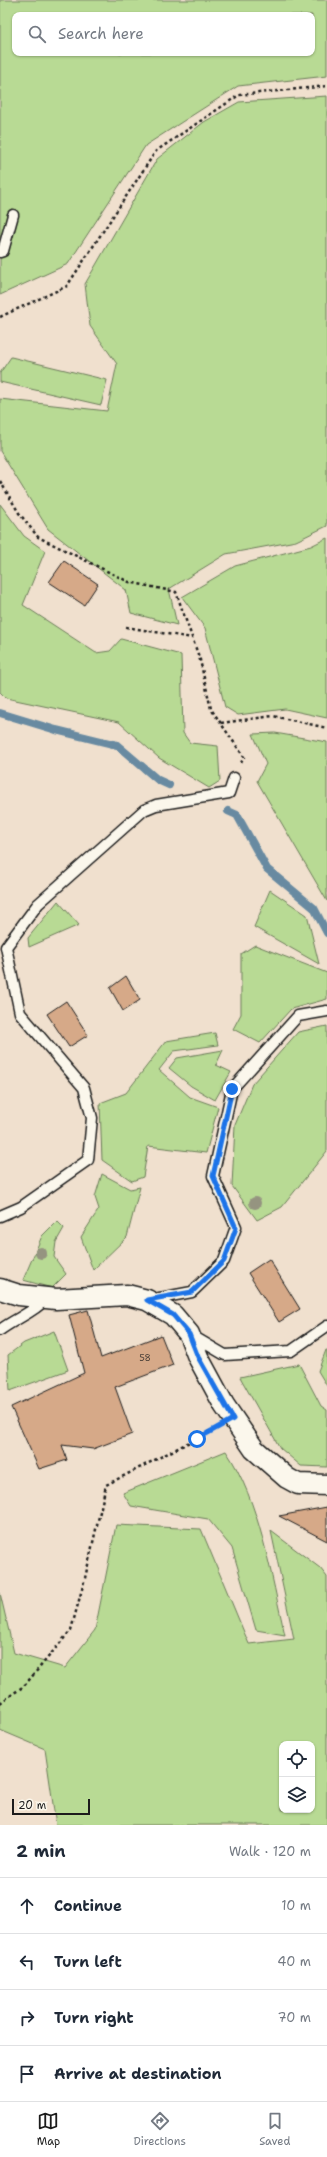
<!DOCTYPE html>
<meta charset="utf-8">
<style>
:root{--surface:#fff;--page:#f2f2f3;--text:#1f2937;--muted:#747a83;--line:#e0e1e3;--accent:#1c1c1c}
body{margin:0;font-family:"Shantell Sans",sans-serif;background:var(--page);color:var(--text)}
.controls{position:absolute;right:12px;bottom:12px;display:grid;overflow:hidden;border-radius:8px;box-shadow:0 1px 3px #0004}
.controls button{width:36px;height:36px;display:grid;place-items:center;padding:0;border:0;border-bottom:1px solid var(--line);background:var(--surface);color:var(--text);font:20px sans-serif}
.scale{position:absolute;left:12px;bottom:10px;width:78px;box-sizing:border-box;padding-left:4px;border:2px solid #1c1c1c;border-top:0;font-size:11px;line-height:14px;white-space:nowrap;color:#1c1c1c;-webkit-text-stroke:3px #fbf7ec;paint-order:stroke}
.stop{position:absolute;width:12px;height:12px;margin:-9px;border:3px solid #1a73e8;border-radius:50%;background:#fff}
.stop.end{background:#1a73e8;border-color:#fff;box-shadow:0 1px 4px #0008}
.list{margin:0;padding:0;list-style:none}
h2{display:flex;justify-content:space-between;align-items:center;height:52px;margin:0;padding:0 16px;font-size:17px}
h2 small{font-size:13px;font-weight:400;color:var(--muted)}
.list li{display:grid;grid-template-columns:26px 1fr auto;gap:12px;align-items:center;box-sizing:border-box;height:56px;padding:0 16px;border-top:1px solid var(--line)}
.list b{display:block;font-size:15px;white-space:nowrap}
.list em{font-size:13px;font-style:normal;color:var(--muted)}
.icon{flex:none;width:22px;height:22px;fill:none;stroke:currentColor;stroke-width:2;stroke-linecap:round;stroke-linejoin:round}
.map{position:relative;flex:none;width:327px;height:1825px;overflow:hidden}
.search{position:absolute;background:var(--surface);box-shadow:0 1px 3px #0004;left:12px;right:12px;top:12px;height:44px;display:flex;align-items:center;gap:10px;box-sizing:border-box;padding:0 14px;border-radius:8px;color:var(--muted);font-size:15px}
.sheet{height:276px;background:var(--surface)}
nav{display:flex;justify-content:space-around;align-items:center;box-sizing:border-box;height:56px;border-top:1px solid var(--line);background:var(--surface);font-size:11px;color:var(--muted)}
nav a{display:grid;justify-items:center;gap:2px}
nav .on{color:var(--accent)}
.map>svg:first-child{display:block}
.green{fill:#b8da94;stroke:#6a7b58;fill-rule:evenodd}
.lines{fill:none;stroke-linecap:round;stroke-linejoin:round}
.stream{stroke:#678aa1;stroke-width:8}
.building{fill:#d6a988;stroke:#1c1c1c}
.service-casing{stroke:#1c1c1c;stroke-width:13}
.minor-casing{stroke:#1c1c1c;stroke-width:23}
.path{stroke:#1c1c1c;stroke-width:2.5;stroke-dasharray:3 3;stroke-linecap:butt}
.service{stroke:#fbf7ec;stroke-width:10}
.minor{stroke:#fbf7ec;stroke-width:20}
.tree{fill:#959480}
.route{stroke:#1a73e8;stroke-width:5}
.labels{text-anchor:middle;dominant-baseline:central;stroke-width:4;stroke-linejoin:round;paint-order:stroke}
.number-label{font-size:9px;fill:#4a3f37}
</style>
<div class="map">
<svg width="327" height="1825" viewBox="0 0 327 1825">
<rect width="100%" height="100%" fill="#f0e0ce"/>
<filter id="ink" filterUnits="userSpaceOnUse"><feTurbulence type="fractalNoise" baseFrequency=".025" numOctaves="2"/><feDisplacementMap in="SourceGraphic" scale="8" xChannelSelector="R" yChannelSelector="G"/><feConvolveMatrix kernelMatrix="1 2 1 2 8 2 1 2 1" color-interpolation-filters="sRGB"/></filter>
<g filter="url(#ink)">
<path class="green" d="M0 0H327V76L238 86 146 145 68 264 0 295ZM15 15H312V53H15Z
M327 96V526L296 541 226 554 169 589 177 625 131 613 126 590 48 529 0 451V399L107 411 117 364 90 326 85 284 157 159 204 122 239 102Z
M11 357 107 380 101 405 0 382V373Z
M0 504 24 536 45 551 23 605 96 653 110 651 121 639 181 655 183 733 190 743 218 746 220 781 209 788 159 758 119 722 6 698 0 692Z
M327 538V718L285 709 238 715 225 707 205 628 182 597 235 566 311 546Z
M275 733 327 742V901L257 781 266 764 253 734Z
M270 890 307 915 319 964 254 927Z
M58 901 79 925 29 947 28 938Z
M255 945 327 973V999L291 1009 260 1043 233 1029 241 1014V954Z
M327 1026V1151L282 1207 257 1220 232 1186 235 1125 252 1084 298 1032Z
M215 1033 218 1045 174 1051 159 1070 190 1097 218 1107 206 1153 148 1146 143 1177 132 1181 102 1160 100 1103 126 1093 166 1041Z
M223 1050 216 1065 231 1072 215 1100 191 1086 169 1068 177 1058Z
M102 1174 130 1189 140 1187 127 1237 93 1270 81 1237 99 1209 95 1197Z
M57 1221 64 1228 56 1242 54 1257 66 1274 52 1288 23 1280 42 1236Z
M54 1331 68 1370 10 1391 8 1355 24 1343Z
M326 1350H327V1386L318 1371Z
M299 1364 321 1406 327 1410V1467L301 1466 280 1448 240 1377Z
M226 1451C260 1501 271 1576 285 1635L256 1630 232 1548 208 1519 131 1506 123 1493Z
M116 1525 201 1529 249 1644 294 1639 271 1531 320 1568 327 1577V1825H56L45 1749 0 1730V1593L14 1653 65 1668 95 1630ZM282 1744H312V1810H282Z"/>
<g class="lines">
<path class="stream" d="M0 713 56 730 117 745 158 780 169 785
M228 811 237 815 267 869 314 908 327 933"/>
</g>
<path class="building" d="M64 561 98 584 84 605 49 582Z
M126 976 140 1000 123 1011 110 988Z
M66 1001 88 1035 69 1047 47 1014Z
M269 1259 300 1309 279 1322 248 1273Z
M88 1310 101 1358 161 1335 173 1365 115 1387 132 1434 93 1449 62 1445 67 1460 39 1469 11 1407 84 1373 69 1315Z
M327 1507V1541L279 1516Z"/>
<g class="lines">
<defs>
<path id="service" d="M0 252 3 251 13 215
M0 1216 21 1207 88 1160 92 1118 84 1088 20 1013 6 947 38 904 144 810 156 805 229 793 234 778
M149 1300 192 1292 224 1261 236 1227 213 1176 232 1089 298 1016 327 1011
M0 1330C16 1318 33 1313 47 1298
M191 1335 225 1355 291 1351 327 1326"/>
<path id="minor" d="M0 1289 19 1295 56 1299 127 1295 147 1300 173 1315 189 1334 198 1357 224 1405 254 1449 287 1478 298 1484 327 1485"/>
</defs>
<use href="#service" class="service-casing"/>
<use href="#minor" class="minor-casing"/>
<path class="path" d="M0 317 67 286 156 151 239 95 327 86
M0 481 19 513 38 537 129 582 176 592 200 660 211 709 244 757 241 763
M126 627 192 638
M221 723 273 716 327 728
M0 1703 24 1686 71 1630 85 1578 106 1485 213 1430"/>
<use href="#service" class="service"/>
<use href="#minor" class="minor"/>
</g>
<g class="tree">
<circle cx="255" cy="1203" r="6"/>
<circle cx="41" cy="1253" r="6"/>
</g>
</g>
<g class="lines" filter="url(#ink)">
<path class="route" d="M197 1439 233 1419 198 1357 189 1334 173 1315 147 1300 192 1292 224 1261 236 1228 213 1176 232 1089"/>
</g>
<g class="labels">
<g class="number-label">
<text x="145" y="1358">58</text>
</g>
</g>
</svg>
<div class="controls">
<button><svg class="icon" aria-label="locate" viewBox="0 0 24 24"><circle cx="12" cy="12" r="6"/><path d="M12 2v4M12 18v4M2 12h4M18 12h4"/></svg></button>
<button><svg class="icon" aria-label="layers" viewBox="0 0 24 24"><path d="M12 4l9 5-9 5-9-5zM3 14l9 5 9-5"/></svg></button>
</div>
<div class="scale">20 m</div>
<div class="stop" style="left:197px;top:1439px"></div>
<div class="stop end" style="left:232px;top:1089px"></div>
<div class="search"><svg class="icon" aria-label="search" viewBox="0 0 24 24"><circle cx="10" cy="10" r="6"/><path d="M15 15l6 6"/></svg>Search here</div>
</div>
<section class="sheet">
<h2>2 min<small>Walk · 120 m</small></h2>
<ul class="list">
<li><svg class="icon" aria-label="ahead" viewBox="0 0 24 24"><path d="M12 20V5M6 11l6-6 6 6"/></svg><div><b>Continue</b></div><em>10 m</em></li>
<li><svg class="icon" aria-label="left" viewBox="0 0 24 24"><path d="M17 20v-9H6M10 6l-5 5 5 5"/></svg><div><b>Turn left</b></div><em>40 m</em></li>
<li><svg class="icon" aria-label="right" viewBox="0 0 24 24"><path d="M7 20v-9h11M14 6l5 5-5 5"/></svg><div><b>Turn right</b></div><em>70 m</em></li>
<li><svg class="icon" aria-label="arrive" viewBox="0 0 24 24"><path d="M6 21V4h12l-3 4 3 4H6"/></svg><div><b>Arrive at destination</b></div></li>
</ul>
</section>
<nav>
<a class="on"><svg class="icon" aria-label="map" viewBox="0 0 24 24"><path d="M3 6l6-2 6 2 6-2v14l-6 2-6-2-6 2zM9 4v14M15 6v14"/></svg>Map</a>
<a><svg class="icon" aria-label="directions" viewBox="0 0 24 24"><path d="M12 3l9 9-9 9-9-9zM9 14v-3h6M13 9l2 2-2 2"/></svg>Directions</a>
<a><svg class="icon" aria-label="saved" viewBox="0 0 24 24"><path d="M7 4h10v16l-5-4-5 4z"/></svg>Saved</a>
</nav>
